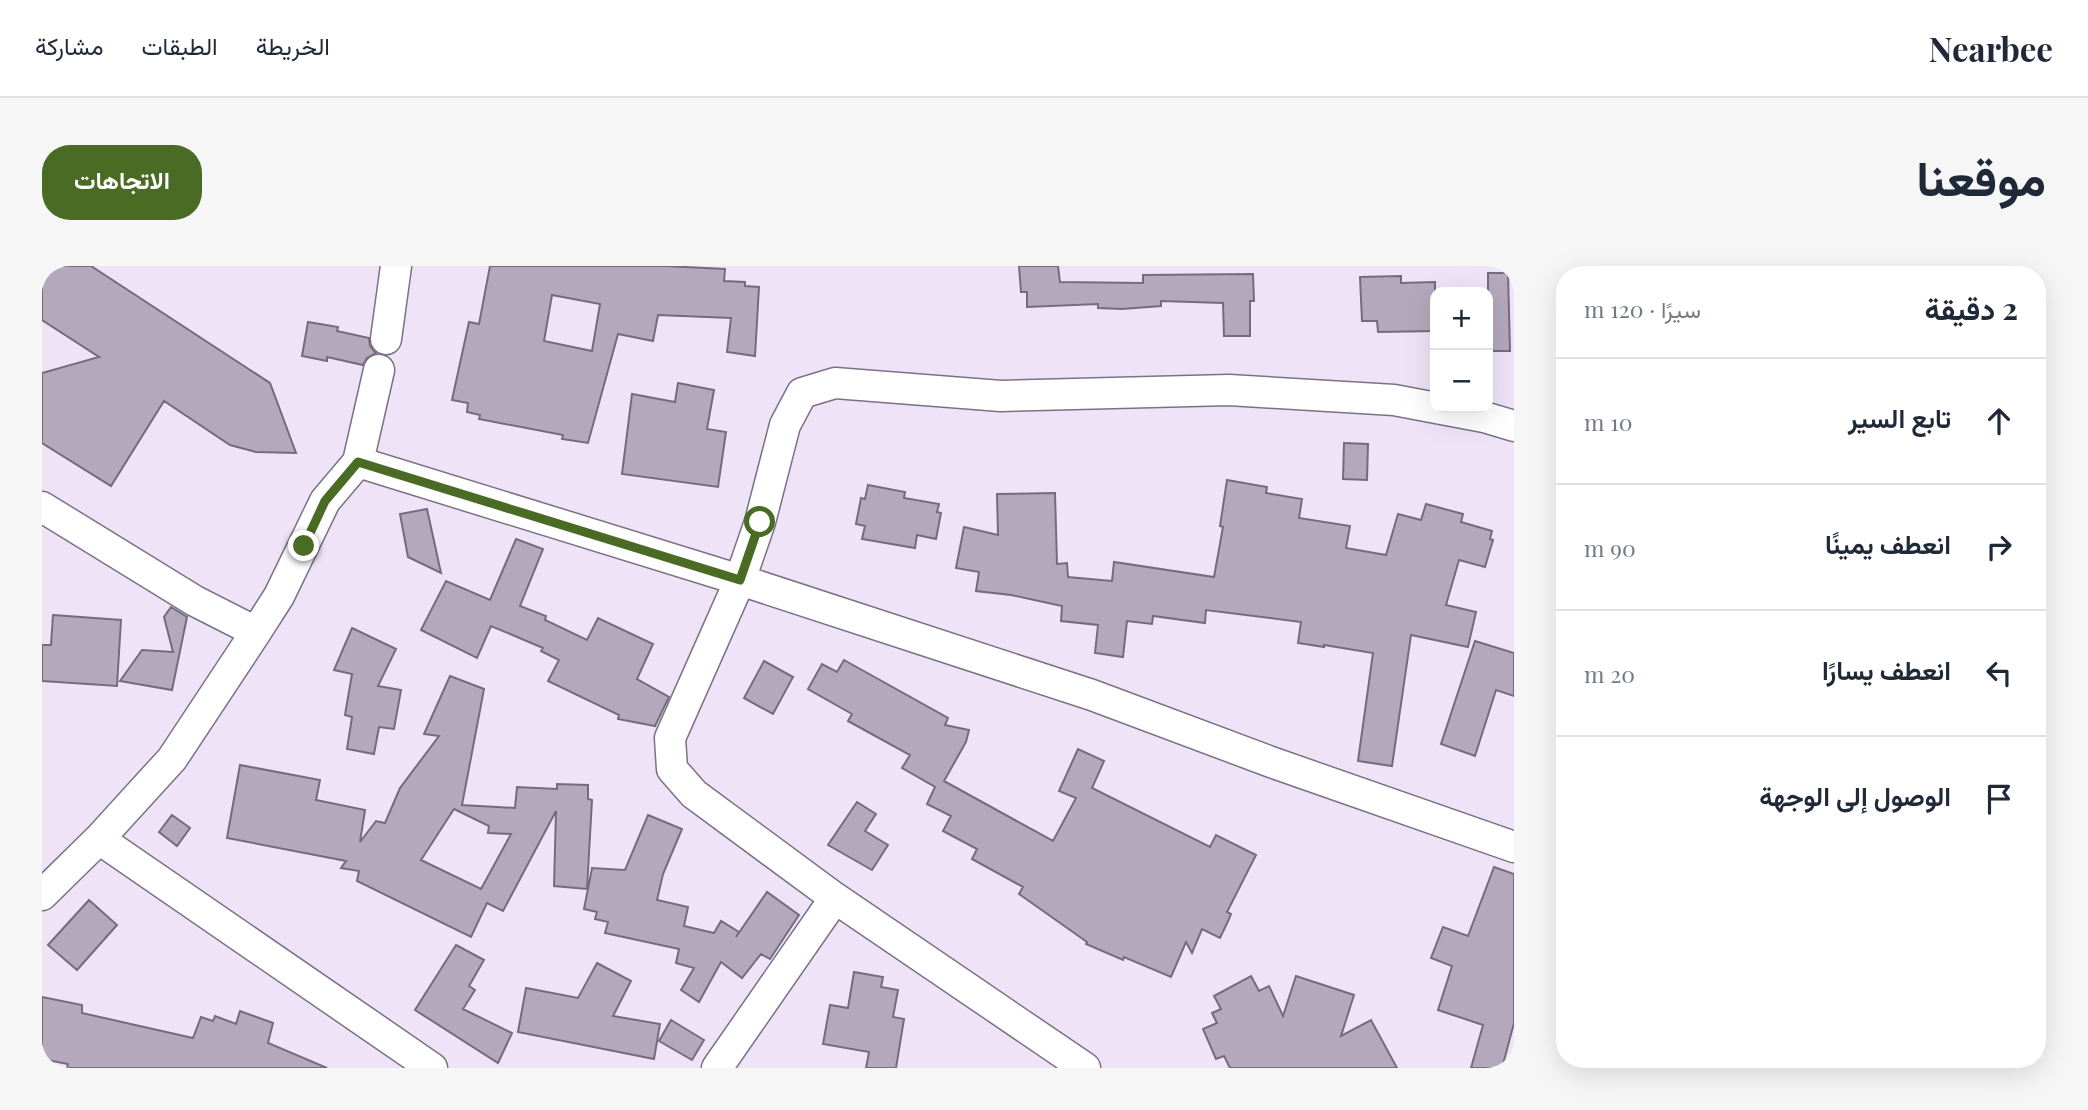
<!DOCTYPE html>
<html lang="ar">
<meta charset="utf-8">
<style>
:root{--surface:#fff;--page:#f6f6f7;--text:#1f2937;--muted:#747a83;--line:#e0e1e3;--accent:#496b23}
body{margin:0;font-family:"Playfair Display",Vazirmatn,serif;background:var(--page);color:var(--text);direction:rtl}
.controls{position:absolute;right:21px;top:21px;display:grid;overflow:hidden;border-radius:14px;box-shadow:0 7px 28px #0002}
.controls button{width:63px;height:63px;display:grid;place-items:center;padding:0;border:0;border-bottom:2px solid var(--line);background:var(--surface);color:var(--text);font:35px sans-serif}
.stop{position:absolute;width:21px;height:21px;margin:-16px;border:5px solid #496b23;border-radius:50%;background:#fff}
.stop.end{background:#496b23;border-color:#fff;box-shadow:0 2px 7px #0008}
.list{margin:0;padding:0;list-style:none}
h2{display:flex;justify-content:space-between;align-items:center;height:91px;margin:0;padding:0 28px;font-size:30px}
h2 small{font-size:23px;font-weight:400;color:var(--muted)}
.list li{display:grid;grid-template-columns:46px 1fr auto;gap:21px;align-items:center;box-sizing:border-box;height:126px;padding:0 28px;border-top:2px solid var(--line)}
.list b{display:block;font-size:26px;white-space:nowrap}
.list em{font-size:23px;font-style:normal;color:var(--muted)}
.icon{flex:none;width:38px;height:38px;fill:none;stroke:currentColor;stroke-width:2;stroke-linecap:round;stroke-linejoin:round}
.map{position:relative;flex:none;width:1472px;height:802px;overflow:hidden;direction:ltr;border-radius:28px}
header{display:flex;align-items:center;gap:42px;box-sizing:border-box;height:98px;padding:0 35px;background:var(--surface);border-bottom:2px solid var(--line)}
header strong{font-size:33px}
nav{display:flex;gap:38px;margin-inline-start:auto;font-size:24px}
.intro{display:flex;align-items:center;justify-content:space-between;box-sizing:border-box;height:168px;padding:0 42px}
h1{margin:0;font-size:49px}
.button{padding:18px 32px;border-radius:28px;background:var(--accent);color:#fff;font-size:24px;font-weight:700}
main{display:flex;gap:42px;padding:0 42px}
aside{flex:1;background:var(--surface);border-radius:28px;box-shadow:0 7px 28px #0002}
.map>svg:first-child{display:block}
.building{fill:#b4a8bd;stroke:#766b7e;stroke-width:2;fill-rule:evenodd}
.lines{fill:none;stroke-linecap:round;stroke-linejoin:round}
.minor-casing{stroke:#7c7184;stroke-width:33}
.minor{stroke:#fff;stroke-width:30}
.route{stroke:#496b23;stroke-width:9}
</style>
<header>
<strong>Nearbee</strong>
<nav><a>الخريطة</a><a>الطبقات</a><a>مشاركة</a></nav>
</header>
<div class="intro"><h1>موقعنا</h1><a class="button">الاتجاهات</a></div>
<main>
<aside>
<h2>2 دقيقة<small>سيرًا · 120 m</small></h2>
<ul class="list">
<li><svg class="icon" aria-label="ahead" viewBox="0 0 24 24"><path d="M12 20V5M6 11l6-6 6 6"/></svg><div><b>تابع السير</b></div><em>10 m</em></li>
<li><svg class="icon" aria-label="right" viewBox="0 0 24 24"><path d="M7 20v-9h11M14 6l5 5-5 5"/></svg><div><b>انعطف يمينًا</b></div><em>90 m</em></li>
<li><svg class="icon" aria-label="left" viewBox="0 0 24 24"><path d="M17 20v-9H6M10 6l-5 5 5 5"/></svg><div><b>انعطف يسارًا</b></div><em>20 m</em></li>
<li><svg class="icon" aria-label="arrive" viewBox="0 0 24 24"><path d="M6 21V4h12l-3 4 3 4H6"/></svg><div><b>الوصول إلى الوجهة</b></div></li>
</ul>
</aside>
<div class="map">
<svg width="1472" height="802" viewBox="0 0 1472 802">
<rect width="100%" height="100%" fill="#efe3f8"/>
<path class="building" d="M0 0H49L228 117 254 187 214 186 188 179 122 135 69 220 0 177V107L57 91 0 54Z
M448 0H623L683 3 682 15 703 16V20L717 21 713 90 685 86 689 52 616 49 611 75 576 68 546 177 520 173 521 169 437 153 438 149 425 146 426 137 410 134 427 56 437 58ZM510 29 558 38 550 85 502 75Z
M977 0H1016L1018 16 1101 17V9L1211 8 1212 35H1208V70H1182L1181 37 1119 35V40L1080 43 1056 42V38L985 41V26H979Z
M1446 7H1466L1468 85H1446Z
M1359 10V17L1393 16V65L1336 66 1335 55H1320L1318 11Z
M266 56 296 61 295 65 327 72 328 80 334 87 325 92 321 99 285 91V95L260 90Z
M636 117 672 124 665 163 684 166 676 221 580 208 590 128 633 136Z
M1302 177 1326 178 1325 214 1301 213Z
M1185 214 1225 221 1224 227 1260 233 1257 252 1308 260 1304 282 1344 289 1356 248 1379 254 1384 238 1421 248 1419 256 1450 265 1448 273 1451 274 1443 301 1417 294 1404 339 1434 346 1426 381 1369 369 1350 500 1316 495 1331 387 1282 379V381L1256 377 1259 356 1164 344 1163 357 1111 350 1110 358 1085 355 1081 391 1053 387 1056 359 1019 355 1020 340 969 329 934 325 937 306 914 302 922 261 956 269 955 228 1013 227 1015 298 1025 297 1026 311 1070 315 1072 296 1172 311 1181 261 1178 260Z
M826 219 863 226 862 232 897 238 895 246 899 247 894 273 875 269 873 282 820 273 823 260 814 258 819 232 823 233Z
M385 243 399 307 366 291 358 248Z
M474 273 501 283 478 340 504 350 503 354 545 374 556 352 611 378 595 413 627 431 613 460 576 453 577 449 506 415 517 394 499 385 501 382 449 360 435 392 379 364 404 315 448 334Z
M129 341 145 351 130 424 78 415 100 384 131 386 122 351Z
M11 349 79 354 75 420 0 415V379H9Z
M310 362 354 383 336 420 359 424 352 463 337 461 332 488 305 483 310 451 303 449 310 408 292 404Z
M1433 375 1472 387V430L1454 424 1433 490 1399 478Z
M802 394 906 452 903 459 927 464 924 476 902 515 1011 575 1034 532 1017 525 1036 483 1062 495 1050 522 1168 581 1174 569 1214 589 1185 646 1189 648 1187 653 1178 672 1160 663 1150 687 1144 676 1129 711 1082 691 1081 694 1044 678 1045 676 977 628 981 621 930 593 935 583 901 565 909 550 885 538 893 521 860 502 868 489 806 455 810 448 766 423 780 398 795 406Z
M722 395 751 411 731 448 702 432Z
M408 410 442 423 420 539 473 542 475 521 515 523V518L546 519V533L550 534 545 623 512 620 514 545 461 645 445 637 429 671 315 615 317 605 299 602 304 595 185 572 198 499 278 514 274 534 323 544 318 576 334 555 343 557 358 522 397 470 382 468ZM412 543 447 560 446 567 469 568 439 623 379 594Z
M815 536 834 548 823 565 846 579 830 604 786 579Z
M130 549 148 562 135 580 117 566Z
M606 549 640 563 621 608 615 634 646 641 642 660 672 667 679 655 697 666 694 671 725 626 757 649 728 693 719 688 700 712 679 696 657 736 639 724 652 702 634 697 637 683 563 667 566 656 553 653 555 646 542 643 550 602 583 604Z
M1452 601 1472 608V757L1460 802H1429L1441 759 1396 744 1410 700 1389 692 1401 661 1426 670Z
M47 634 75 659 35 704 6 679Z
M414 679 442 694 427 720 433 724 421 743 470 767 456 797 373 744Z
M555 697 589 715 571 750 618 758 612 793 476 766 484 722 536 732Z
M812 706 841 711 839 721 856 724 851 751 862 753 854 802H824L827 786 781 778 788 739 806 742Z
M1209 710 1217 725 1227 720 1241 750 1254 710 1312 729 1299 770 1329 754 1355 802H1188L1182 790 1174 793 1161 763 1175 757 1170 747 1179 743 1172 730Z
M0 731 40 739V747L151 772 159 751 171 755 173 750 194 758 198 745 231 757 226 777 285 802H25L26 798 0 793Z
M629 754 662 774 650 794 617 775Z"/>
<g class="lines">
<defs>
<path id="minor" d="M344 73 354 0
M316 196 698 314 1050 429 1229 496 1472 581
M0 241 153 335 214 366
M57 573 390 802
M0 629 57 573 130 493 214 366 237 330 283 235 316 196 337 104
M675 802 793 632
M1043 802 793 632 652 528 630 503 628 472 698 314 718 256 743 159 760 127 793 117 959 130 1187 124 1352 134 1442 151 1472 160"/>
</defs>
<use href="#minor" class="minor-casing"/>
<use href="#minor" class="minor"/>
</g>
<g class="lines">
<path class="route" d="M262 280 283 235 316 196 698 314 718 256"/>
</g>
</svg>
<div class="controls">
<button>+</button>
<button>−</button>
</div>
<div class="stop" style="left:718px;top:256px"></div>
<div class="stop end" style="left:262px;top:280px"></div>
</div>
</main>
